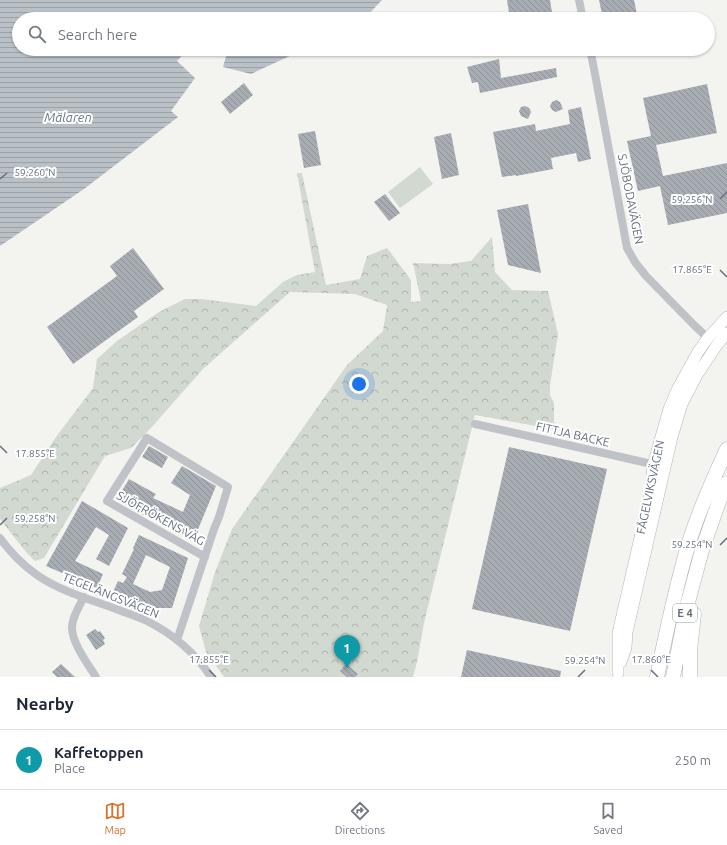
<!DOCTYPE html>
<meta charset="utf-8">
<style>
:root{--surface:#fff;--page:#f2f2f3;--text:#1f2937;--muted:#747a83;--line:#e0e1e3;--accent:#d8732d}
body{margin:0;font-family:Ubuntu,sans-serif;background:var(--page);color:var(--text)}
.you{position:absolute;left:359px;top:384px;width:14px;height:14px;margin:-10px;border:3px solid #fff;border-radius:50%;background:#1a73e8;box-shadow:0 0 0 6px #1a73e833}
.badge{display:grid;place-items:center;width:26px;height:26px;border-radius:50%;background:var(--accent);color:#fff;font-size:13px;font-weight:700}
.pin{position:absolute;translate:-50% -33px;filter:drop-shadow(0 1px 2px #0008)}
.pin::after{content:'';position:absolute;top:21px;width:14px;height:12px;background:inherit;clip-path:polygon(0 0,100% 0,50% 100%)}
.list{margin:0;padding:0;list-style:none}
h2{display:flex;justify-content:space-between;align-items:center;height:52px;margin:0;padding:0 16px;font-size:17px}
h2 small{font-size:13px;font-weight:400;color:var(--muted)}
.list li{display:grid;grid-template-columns:26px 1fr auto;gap:12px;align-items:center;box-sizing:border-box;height:60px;padding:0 16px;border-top:1px solid var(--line)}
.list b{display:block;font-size:15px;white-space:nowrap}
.list p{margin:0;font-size:13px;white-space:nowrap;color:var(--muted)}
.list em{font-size:13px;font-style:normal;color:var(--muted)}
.icon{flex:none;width:22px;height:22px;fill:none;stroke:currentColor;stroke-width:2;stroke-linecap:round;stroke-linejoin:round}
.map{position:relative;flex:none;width:727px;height:677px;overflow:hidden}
.search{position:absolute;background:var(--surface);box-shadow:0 1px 3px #0004;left:12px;right:12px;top:12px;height:44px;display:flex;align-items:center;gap:10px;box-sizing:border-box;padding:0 14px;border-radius:22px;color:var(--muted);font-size:15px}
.sheet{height:112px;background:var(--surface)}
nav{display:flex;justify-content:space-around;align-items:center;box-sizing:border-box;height:56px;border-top:1px solid var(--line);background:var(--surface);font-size:11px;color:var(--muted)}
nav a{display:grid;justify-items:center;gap:2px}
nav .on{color:var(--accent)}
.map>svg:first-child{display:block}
.forest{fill:url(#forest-crowns)}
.pitch{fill:#d2d9d0}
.water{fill:url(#water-rules)}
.building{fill:url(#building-back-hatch);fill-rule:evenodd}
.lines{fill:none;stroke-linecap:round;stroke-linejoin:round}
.secondary-casing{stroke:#b2b5ba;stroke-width:12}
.motorway-casing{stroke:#b2b4b8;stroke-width:15}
.minor{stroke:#bfc2c6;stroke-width:8}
.secondary{stroke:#fff;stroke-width:11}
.motorway{stroke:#fff;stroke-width:14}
.ticks{fill:none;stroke:#656f80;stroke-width:1.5}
.labels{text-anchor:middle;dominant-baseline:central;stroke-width:4;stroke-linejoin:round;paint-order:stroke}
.shield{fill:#fff;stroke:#939aa6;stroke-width:1}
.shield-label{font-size:11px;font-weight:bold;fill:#656f80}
.street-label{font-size:12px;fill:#656f80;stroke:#fff}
.water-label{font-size:13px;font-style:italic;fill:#657684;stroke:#fff}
.ticks-label{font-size:10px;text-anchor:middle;fill:#656f80;stroke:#fff;stroke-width:4;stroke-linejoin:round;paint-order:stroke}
</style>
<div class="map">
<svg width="727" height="677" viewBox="0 0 727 677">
<defs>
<pattern id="forest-crowns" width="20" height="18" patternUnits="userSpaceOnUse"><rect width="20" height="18" fill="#d2d9d0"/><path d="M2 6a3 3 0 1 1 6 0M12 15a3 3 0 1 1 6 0" fill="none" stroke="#aeb4ae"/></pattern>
<pattern id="water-rules" width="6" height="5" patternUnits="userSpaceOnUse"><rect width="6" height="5" fill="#b9c1c7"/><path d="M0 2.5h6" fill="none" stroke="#9aa1a7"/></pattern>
<pattern id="building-back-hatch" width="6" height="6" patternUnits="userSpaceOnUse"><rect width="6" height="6" fill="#a8adb4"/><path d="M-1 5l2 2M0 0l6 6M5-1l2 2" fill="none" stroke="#8c9198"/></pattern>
</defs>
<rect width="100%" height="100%" fill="#f3f4f0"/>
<path class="forest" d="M297 173H302L326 285 360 279 367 256 387 248 411 280V302L421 301 413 263 449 264 471 261 492 237 495 272 512 290 548 291 558 334 550 385V395L554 403V422L558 430 475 415 424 623 417 662 413 677H224L206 652 199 626 215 572 232 529 347 365 383 331 387 305 355 294 290 292 203 369 150 429 131 448 105 456 44 558 35 561 26 552 0 519V488L31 475 56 437 93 388 97 359 117 341 159 312 185 299H201L256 306 283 282 297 275 315 272Z"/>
<path class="pitch" d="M420 167 433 184 400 208 388 192Z"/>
<path class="water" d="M0 0H382L364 19H19V49H188L177 61 195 78 171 111 178 117 84 189 0 246Z
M220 49H305L251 74 223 67 227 53Z"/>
<path class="building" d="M507 0H550L553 19H510Z
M599 0H634L638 19H603Z
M499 59 501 78 556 68 557 77 480 93 478 82 472 83 467 67Z
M244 83 253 95 230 114 221 102Z
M707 84 717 133 656 145 663 176 727 163V213L668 225 660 186 638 191 627 141 651 136 643 98Z
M556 100 560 102 563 109 556 112 552 110 550 106 552 102Z
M525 106 529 108 531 112 528 119 521 116 519 111 521 107Z
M581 107 591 159 578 162 576 153 551 158 553 169 516 176V175L502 177 493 132 535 124 536 131 570 124 568 110Z
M315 131 321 165 304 168 298 134Z
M451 133 459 175 442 179 434 137Z
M385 194 400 213 389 221 374 202Z
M528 204 541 273 508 265 497 210Z
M133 248 164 289 134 311 138 317 73 364 47 327 117 276 110 266Z
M149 446 168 457 162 468 142 457Z
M509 447 607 469 570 631 472 609Z
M182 466 216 486 194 539 143 515 117 499 129 479 156 494 153 498 183 512 190 495 171 483Z
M82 501 128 528 109 566 96 559 109 535 96 527 75 561 103 574 97 588 46 566Z
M139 535 188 558 172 608H150L113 592 118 581 123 583 127 577 122 574 134 549 133 548ZM146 555 170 567 162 590 150 592 133 584Z
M95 629 98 632 100 631 105 638 103 640 105 644 96 650 86 635Z
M467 650 561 671 560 677H461Z
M61 664 75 677H57L52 672Z
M346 664 358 674 355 677H347L340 671Z"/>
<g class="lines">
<defs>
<path id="secondary" d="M621 662 626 647 627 632 672 437 682 404 697 375 717 345 727 333
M618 673V633L651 490 653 465 669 409 678 388 698 352 708 338 727 317"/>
<path id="motorway" d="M657 677C666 633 675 589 688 546 698 512 712 481 727 449
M673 677 687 606 702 550 722 493 727 483
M690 677V651L694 614"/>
</defs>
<use href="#secondary" class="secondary-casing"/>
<use href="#motorway" class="motorway-casing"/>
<path class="minor" d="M579 0 583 19
M590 49 595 74 627 248 635 262 646 276 694 325 711 341
M475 424 665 467
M0 538C10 552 23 565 37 575 60 591 89 599 116 609 126 613 137 616 147 621 173 634 195 653 211 677
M84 597C79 606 73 616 72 626 71 642 88 664 96 677
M177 640 214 529 219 517 228 487 147 438 107 501 205 557"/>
<use href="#secondary" class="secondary"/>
<use href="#motorway" class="motorway"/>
</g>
<path class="ticks" d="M0 179 7 173M720 199 727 192M720 270 727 277M0 446 7 453M0 525 7 518M720 545 727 538M209 670 216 677M651 670 658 677M578 677 585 670"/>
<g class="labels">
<rect class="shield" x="673" y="604" width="24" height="18" rx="3"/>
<g class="shield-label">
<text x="685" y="613">E 4</text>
</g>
<g class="street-label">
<text transform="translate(631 199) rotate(79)">SJÖBODAVÄGEN</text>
<text transform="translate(573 434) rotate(13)">FITTJA BACKE</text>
<text transform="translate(650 487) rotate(-78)">FÅGELVIKSVÄGEN</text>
<text transform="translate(161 518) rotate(29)">SJÖFRÖKENS VÄG</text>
<text transform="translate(111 595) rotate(22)">TEGELÄNGSVÄGEN</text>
</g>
<g class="water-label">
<text x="68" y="117">Mälaren</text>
</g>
</g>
<g class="ticks-label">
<text x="35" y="176">59.260°N</text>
<text x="692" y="203">59.256°N</text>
<text x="692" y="273">17.865°E</text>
<text x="35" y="457">17.855°E</text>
<text x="35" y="522">59.258°N</text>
<text x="692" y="548">59.254°N</text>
<text x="209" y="663">17.855°E</text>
<text x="651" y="663">17.860°E</text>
<text x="585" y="664">59.254°N</text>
</g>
</svg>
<div class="you"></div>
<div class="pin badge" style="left:347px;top:668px;background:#0f9aa8">1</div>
<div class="search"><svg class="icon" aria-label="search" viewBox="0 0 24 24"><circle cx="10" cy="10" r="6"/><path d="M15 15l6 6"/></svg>Search here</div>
</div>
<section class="sheet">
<h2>Nearby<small></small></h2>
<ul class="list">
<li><span class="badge" style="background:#0f9aa8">1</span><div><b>Kaffetoppen</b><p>Place</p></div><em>250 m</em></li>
</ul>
</section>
<nav>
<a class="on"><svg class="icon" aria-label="map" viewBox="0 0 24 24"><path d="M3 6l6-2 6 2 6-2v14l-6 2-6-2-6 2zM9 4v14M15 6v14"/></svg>Map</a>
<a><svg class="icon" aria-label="directions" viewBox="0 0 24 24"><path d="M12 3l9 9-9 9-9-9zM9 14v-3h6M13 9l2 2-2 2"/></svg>Directions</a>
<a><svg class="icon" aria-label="saved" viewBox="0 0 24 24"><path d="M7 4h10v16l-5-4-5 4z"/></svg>Saved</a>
</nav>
